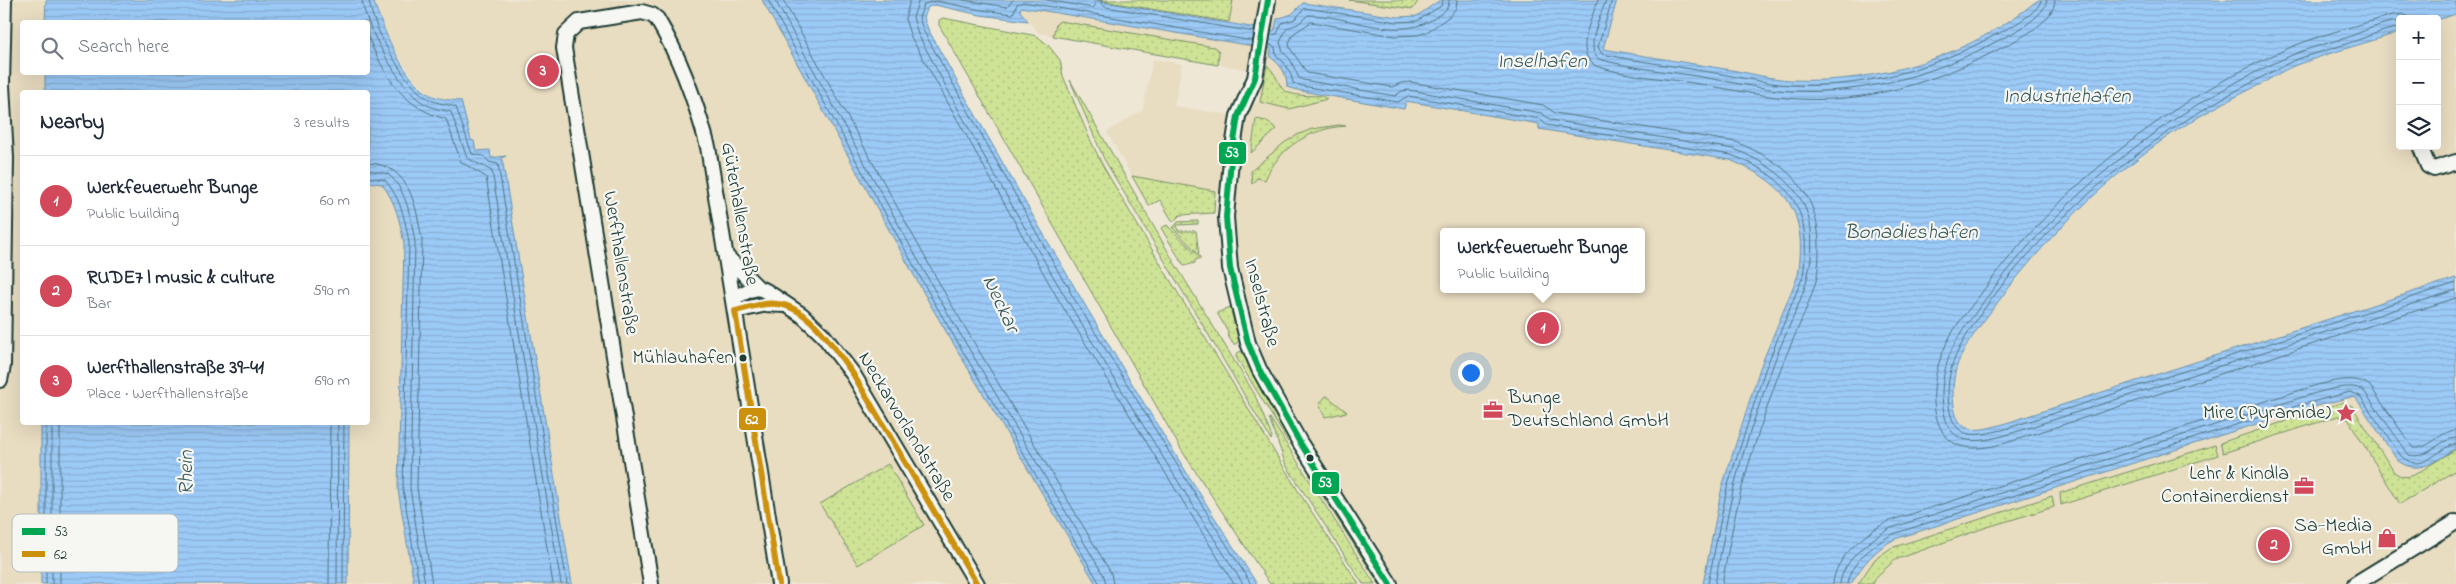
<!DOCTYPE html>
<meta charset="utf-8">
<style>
:root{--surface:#fff;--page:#f6f6f7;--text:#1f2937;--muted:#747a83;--line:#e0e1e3;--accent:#d1495b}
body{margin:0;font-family:"Indie Flower",sans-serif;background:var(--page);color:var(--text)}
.controls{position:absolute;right:15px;top:15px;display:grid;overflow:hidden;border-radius:5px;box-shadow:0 5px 20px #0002}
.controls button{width:45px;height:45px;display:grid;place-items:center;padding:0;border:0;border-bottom:1px solid var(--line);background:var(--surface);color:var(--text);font:25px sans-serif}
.you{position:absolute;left:1470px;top:372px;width:18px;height:18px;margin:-12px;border:4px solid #fff;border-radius:50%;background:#1a73e8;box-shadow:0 0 0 8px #1a73e833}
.badge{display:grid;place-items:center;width:32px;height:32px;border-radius:50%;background:var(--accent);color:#fff;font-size:16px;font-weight:700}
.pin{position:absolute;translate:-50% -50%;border:2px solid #fff;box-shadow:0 1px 5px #0006}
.popup{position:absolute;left:1440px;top:228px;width:205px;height:65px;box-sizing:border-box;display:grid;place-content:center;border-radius:5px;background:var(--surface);filter:drop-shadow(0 1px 4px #0005);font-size:16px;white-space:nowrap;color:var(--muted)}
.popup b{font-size:19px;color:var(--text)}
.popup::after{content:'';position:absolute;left:50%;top:100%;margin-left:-10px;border:10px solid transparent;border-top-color:var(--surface)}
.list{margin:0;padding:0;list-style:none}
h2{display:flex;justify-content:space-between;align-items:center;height:65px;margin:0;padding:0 20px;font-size:21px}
h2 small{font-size:16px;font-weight:400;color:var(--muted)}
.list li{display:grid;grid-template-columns:32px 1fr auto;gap:15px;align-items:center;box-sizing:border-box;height:90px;padding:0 20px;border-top:1px solid var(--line)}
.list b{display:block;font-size:19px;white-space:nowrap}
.list p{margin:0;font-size:16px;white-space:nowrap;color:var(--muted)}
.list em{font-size:16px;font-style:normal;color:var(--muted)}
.icon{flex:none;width:28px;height:28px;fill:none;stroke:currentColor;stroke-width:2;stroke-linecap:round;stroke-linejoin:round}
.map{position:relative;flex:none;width:2456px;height:584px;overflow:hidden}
.search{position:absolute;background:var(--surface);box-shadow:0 5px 20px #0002;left:20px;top:20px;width:350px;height:55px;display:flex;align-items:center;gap:12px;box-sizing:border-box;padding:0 18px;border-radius:5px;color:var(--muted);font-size:19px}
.panel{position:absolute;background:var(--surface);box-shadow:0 5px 20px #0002;left:20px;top:90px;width:350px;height:335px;border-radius:5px}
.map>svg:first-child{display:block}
.built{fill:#e8dcc1;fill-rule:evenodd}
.grass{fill:url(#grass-dots);stroke:#779066}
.water{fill:url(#water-rules);stroke:#6a92a9}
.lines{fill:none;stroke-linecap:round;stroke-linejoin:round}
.shore{stroke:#517582;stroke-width:1}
.minor-casing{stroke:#1f3d34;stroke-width:18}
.minor{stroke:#f6f6f2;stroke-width:14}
.bus-1-casing{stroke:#f6f6f2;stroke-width:10}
.bus-2-casing{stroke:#f6f6f2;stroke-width:10}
.bus-1{stroke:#00a651;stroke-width:6}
.bus-2{stroke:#cc910a;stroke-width:6}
.bus-dot{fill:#1f3d34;stroke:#f6f6f2;stroke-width:2}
.labels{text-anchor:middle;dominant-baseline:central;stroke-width:4.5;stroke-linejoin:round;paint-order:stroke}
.bus-label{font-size:19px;fill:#1f3d34;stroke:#f6f6f2;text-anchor:end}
.street-label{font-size:20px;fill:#1f3d34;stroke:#f6f6f2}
.poi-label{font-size:20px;fill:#1f3d34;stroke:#f6f6f2;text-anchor:end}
.water-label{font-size:21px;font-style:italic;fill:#38595b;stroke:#f6f6f2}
.key{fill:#f6f6f2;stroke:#b6beb9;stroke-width:1}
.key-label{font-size:14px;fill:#1f3d34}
.line-badge{stroke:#f6f6f2;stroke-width:2}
.badge-label{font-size:14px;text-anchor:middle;font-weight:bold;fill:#fff}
</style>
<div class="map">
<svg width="2456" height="584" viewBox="0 0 2456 584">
<defs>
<pattern id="grass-dots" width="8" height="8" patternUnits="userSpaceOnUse" patternTransform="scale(1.25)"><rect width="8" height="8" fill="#cfe397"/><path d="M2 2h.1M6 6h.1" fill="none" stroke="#b1c483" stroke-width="1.8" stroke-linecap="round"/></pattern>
<pattern id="water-rules" width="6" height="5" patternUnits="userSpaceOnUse" patternTransform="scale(1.25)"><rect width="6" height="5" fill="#9ccaf7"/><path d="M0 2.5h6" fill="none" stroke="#86aed4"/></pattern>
</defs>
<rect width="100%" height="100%" fill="#eee7d5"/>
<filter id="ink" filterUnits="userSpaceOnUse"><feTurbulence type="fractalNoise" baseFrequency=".02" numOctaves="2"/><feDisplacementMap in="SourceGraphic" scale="10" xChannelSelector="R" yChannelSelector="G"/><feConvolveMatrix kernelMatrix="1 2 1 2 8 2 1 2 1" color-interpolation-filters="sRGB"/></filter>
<g filter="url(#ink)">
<path class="built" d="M0 0H46L45 22H22V72L45 73V92H22V422L41 423V584H0Z
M373 0H762L931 306 1096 584H572L502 158 506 156 491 158 476 152 475 141 471 140 461 102 445 100 427 92 413 78 393 48Z
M1092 0H1440L1417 16 1398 17 1303 3 1292 14 1277 19 1275 31Z
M1617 0H2038L2013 21 1940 57 1892 71 1860 77 1823 80H1789L1603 49Z
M1021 7 1272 49 1270 57 1280 64 1287 77V87L1301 91 1403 108 1406 101 1540 124 1539 129 1730 160 1752 169 1785 195 1794 209 1800 230 1801 260 1798 275 1760 368 1722 487 1703 584H1399L1288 410 1273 383 1245 303 1237 262 1234 195 1132 176 1107 132 1143 110 1153 59 1182 64 1174 106 1229 115 1258 102 1263 74 1239 68 1039 33 1020 11ZM1444 232H1642V289H1444Z
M2456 14V278L2000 425 1977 431 1961 425 1954 405 1953 384 1961 356 1977 330 2027 265 2067 221 2118 176 2167 137 2216 107 2297 65 2400 32V146H2437V20Z
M369 181 382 184 392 198 399 215 404 244 398 489 414 584H348L349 423 368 422Z
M2351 397 2356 398 2397 460 2426 467 2456 448V584H1851L1862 565 1879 547 1895 539 2291 413Z"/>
<path class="grass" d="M1097 0H1233L1229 22Z
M1349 0H1413L1418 1 1413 9Z
M943 18 1037 36 1048 45 1060 60 1063 76 1089 137 1103 166 1164 270 1300 494 1359 584H1270L1182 451 939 25V20Z
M1060 21 1214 47 1219 51 1218 65 1053 36 1056 24Z
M1267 65C1274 72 1276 77 1280 85 1286 98 1310 95 1322 96L1327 99 1289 109 1260 102Z
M1070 80 1174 262 1254 393 1272 437 1271 440 1104 159Z
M1256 119 1266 121 1277 129 1251 153Z
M1339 125 1346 126C1311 128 1279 147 1265 180L1257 178 1252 184 1251 171 1284 143 1297 135 1312 129Z
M1132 176 1215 191 1214 213 1180 215 1173 222 1160 200 1149 206Z
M1198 221V224L1177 225 1178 231H1196L1199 254 1173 228 1178 222Z
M1167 225 1201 258 1195 260V263L1184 266 1161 228Z
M1230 307 1239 341 1236 344H1233L1227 334 1229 333 1217 313Z
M1241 351 1247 353 1263 390 1290 440 1288 442 1236 357V354Z
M1326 396H1327L1347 412 1325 417 1319 404Z
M2343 402 2352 406 2394 472C2401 477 2406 478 2414 475L2456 449V470L2400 504 2348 419 2338 416 2223 453 2220 443Z
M1269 418H1270L1375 584H1363L1286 465Z
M2215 445 2218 455 2061 505 2060 493Z
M888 464 924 525 858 565 820 504Z
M1311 473 1383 584H1379L1309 475Z
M2052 496 2054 507 1984 528 1895 560 1877 576 1873 584H1858L1875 559 1891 548Z"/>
<path class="water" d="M46 0H373C383 28 401 75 427 93 437 99 449 100 461 101L471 140 474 141 476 151 490 150 491 158 506 156 502 158 572 584H414L398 490 404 244C400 221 396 203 382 184L368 182V92H45V73L368 72V22H45Z
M762 0H1092L1274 31 1277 19 1292 14 1303 3 1398 17 1417 16 1440 0H1617L1603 49C1645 56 1688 63 1731 70 1750 73 1771 79 1791 80 1880 84 1969 56 2038 0H2456V14L2437 20 2400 19V32C2366 43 2332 52 2299 64 2285 69 2272 78 2259 85 2227 101 2196 117 2167 137 2101 183 2043 241 1995 306 1983 322 1970 338 1961 356 1953 372 1951 393 1955 411 1961 436 1981 430 2000 425L2456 278V448C2437 460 2418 477 2397 460L2356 398 2351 397 2291 413 1895 539C1874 550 1863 564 1851 584H1703L1722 487 1760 368 1798 275C1808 212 1787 184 1730 160L1539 129V124L1406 101 1404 109 1301 91 1287 87C1287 73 1281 65 1270 57L1271 49 1021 7 1020 11 1028 21 980 15 935 5 928 7 924 18 928 29C1032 219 1140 402 1257 584H1096L931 306Z
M41 423H349L348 584H41Z"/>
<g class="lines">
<path class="shore" d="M362 0C364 24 401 90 422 102 431 108 442 110 451 112L467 158 492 171 561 584
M369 0C371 25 403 81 424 96 433 103 446 104 456 107L472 154 484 156 489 162 498 164 567 584
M768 0 935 304 1100 584
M775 0 940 300 1104 576 1106 584
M783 0 947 297 1111 573 1113 584
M910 0 905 19 911 37 1058 299 1234 584
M919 0 913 17 918 34C1017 223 1128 404 1243 584
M963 0 1007 7 1013 0
M1047 0 1093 8 1095 6V0
M1101 0 1102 5 1106 7 1254 32
M1449 0C1449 8 1445 11 1439 15 1401 45 1351 15 1308 15L1298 24 1287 28 1280 42 1283 52 1290 59 1299 78 1303 80 1395 96 1402 91 1409 90 1541 113 1551 120 1734 149C1770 164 1806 187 1811 230 1817 284 1786 325 1770 374 1757 412 1742 452 1733 491 1726 521 1721 553 1715 584
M1457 0 1456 8 1450 16 1427 32 1418 35 1395 36 1311 22 1293 34 1289 43 1290 48 1307 73 1392 87 1401 83 1410 82 1543 105 1555 113 1736 142C1784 162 1817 188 1819 243 1819 256 1819 268 1816 281 1805 318 1785 353 1773 390 1762 423 1750 457 1741 491 1733 521 1728 553 1722 584
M1598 0C1592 19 1573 53 1596 66 1625 76 1663 78 1693 83 1724 88 1755 95 1786 98 1864 106 1940 81 2007 45 2024 36 2054 21 2055 0
M1606 0C1601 15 1584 50 1599 59 1630 68 1664 71 1696 76 1727 81 1759 89 1790 91 1866 95 1937 74 2003 38 2016 32 2046 15 2047 0
M1612 0 1598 47 1602 54C1635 61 1669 65 1703 71 1731 75 1761 83 1790 85 1863 89 1933 69 1997 34 2008 29 2040 12 2041 0
M2412 19 2403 14 2393 15C2359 25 2322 34 2289 48 2223 77 2161 115 2106 161 2057 201 2014 248 1977 299 1965 314 1951 331 1944 349 1934 372 1929 404 1940 427 1953 455 1982 449 2006 443L2456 298
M2400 21C2382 22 2362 32 2346 38 2328 43 2309 48 2292 55 2206 93 2125 147 2059 214 2029 243 2003 276 1978 309 1968 323 1956 338 1950 354 1942 375 1939 398 1946 420 1954 448 1983 441 2003 436L2456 290
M2400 28C2382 29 2363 39 2346 44 2329 50 2311 54 2295 60 2280 67 2266 75 2251 83 2181 119 2121 162 2064 217 2030 250 1977 311 1957 353 1948 371 1946 393 1950 412 1957 442 1979 435 2002 430L2456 283
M1270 35 1277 34 1282 23 1295 19 1305 8 1397 22 1417 21 1441 6 1443 0
M368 37C385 76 403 108 446 119L461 162 486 177 553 584
M1269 44 1275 47 1276 55C1285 63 1291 71 1293 83L1302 86 1398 102 1408 96 1540 119 1546 125 1731 155C1791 178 1813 211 1803 276L1765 370 1727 488 1708 584
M368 163C410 164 416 206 422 240L417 488 432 584
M368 170 388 174C407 190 411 219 415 242L410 488 425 584
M368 177 385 180C401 199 405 219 409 243L403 489 419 584
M46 584V422
M52 584V422
M60 584V422
M329 584 330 422
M337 584 338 422
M343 584 344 422
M1251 584 1070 292 1069 286 1063 280 924 32 919 18 924 4 936 1 981 10 1013 14 1017 4 1023 2 1253 41
M1833 584C1834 557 1867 532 1889 521L2285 395C2306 389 2352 370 2370 386L2413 448C2429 450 2440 431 2456 430
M1840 584C1842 560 1872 538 1891 528L2287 402C2305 397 2350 379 2364 391L2409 455C2429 460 2438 439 2456 438
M1847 584C1850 562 1875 544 1893 534L2289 408 2350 392 2360 396 2401 456C2424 476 2436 447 2456 444"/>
<defs>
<path id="minor" d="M1268 0 1255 78 1238 116 1231 160 1226 217 1230 268 1248 343 1259 369 1299 441 1390 584
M2420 146 2428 166 2434 169 2456 162
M727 257 758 288
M733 298 750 290 758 288 766 291 802 315 823 335 853 374 977 584
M735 311 767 304 785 305
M0 380 3 366 6 158 2 85 4 0
M651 584 564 48 566 34 579 22 642 12 652 15 657 19C681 59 696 102 708 147L779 584
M2355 584 2456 522"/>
</defs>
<use href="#minor" class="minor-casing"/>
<use href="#minor" class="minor"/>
<defs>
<path id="bus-1" d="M1268 0 1255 78 1238 116 1231 160 1226 217 1230 268 1248 343 1259 369 1299 441 1390 584"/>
<path id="bus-2" d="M779 584 735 311C749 308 763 302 777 304 809 306 836 351 853 374L977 584"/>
</defs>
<use href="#bus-1" class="bus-1-casing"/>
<use href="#bus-2" class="bus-2-casing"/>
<use href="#bus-1" class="bus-1"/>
<use href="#bus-2" class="bus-2"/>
</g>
</g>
<defs>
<symbol id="office-bare" viewBox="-9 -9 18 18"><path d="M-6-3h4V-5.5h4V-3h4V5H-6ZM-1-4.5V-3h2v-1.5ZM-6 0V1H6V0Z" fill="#d1495b" stroke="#f6f6f2" stroke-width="2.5" paint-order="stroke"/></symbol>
<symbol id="sight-bare" viewBox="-9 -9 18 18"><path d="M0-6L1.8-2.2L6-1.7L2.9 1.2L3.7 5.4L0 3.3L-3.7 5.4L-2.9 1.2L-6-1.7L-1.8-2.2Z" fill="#d1495b" stroke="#f6f6f2" stroke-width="2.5" paint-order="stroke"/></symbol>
<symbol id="shop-bare" viewBox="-9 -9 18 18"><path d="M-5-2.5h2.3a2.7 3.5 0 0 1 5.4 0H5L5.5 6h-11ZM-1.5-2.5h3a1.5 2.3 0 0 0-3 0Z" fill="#d1495b" stroke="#f6f6f2" stroke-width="2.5" paint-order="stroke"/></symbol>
</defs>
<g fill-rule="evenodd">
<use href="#office-bare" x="1479" y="396" width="28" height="28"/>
<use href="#sight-bare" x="2332" y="399" width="28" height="28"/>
<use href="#office-bare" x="2290" y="472" width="28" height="28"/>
<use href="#shop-bare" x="2373" y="524" width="28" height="28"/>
</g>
<g class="bus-dot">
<circle cx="743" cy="358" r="4.5"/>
<circle cx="1310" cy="458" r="4.5"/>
</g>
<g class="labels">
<g class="bus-label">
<text x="734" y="358">Mühlauhafen</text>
</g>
<g class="street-label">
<text transform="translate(739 214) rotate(80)">Güterhallenstraße</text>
<text transform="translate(620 263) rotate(81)">Werfthallenstraße</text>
<text transform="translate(1261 303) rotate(75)">Inselstraße</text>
<text transform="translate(906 427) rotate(59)">Neckarvorlandstraße</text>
</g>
<g class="poi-label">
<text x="1508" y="398" text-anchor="start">Bunge<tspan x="1508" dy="23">Deutschland GmbH</tspan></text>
<text x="2331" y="413">Mire (Pyramide)</text>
<text x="2289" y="474">Lehr &amp; Kindla<tspan x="2289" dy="23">Containerdienst</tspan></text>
<text x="2372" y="526">Sa-Media<tspan x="2372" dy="23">GmbH</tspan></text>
</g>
<g class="water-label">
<text x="1542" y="62">Inselhafen</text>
<text x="2067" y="97">Industriehafen</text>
<text x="1911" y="233">Bonadieshafen</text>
<text transform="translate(1000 304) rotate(65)">Neckar</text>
<text transform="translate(187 473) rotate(-90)">Rhein</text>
</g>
</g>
<rect x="12" y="514" width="166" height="58" rx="8" class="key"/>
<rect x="22" y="528" width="23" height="7" fill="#00a651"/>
<rect x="22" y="551" width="23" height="6" fill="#cc910a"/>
<g class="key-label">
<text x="54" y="536">53</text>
<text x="54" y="559">62</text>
</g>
<g class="line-badge">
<rect x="1218" y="141" width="29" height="24" rx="5" fill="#00a651"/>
<rect x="738" y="407" width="29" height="24" rx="5" fill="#cc910a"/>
<rect x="1311" y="471" width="29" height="24" rx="5" fill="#00a651"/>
</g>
<g class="badge-label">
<text x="1232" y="157">53</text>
<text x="752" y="424">62</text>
<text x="1325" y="487">53</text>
</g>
</svg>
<div class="controls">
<button>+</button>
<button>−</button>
<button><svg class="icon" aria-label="layers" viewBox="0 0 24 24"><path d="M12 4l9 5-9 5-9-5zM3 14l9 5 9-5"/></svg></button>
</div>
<div class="you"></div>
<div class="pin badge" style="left:1543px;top:328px">1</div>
<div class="popup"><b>Werkfeuerwehr Bunge</b>Public building</div>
<div class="pin badge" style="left:2274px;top:545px">2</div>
<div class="pin badge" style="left:543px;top:71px">3</div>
<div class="search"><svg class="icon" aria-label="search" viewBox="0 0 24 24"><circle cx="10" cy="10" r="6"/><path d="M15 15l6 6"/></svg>Search here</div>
<section class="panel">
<h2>Nearby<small>3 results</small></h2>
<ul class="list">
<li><span class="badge">1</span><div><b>Werkfeuerwehr Bunge</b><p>Public building</p></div><em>60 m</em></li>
<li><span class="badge">2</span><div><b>RUDE7 | music &amp; culture</b><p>Bar</p></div><em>590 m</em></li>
<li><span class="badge">3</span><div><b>Werfthallenstraße 39-41</b><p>Place · Werfthallenstraße</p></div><em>690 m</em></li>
</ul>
</section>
</div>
